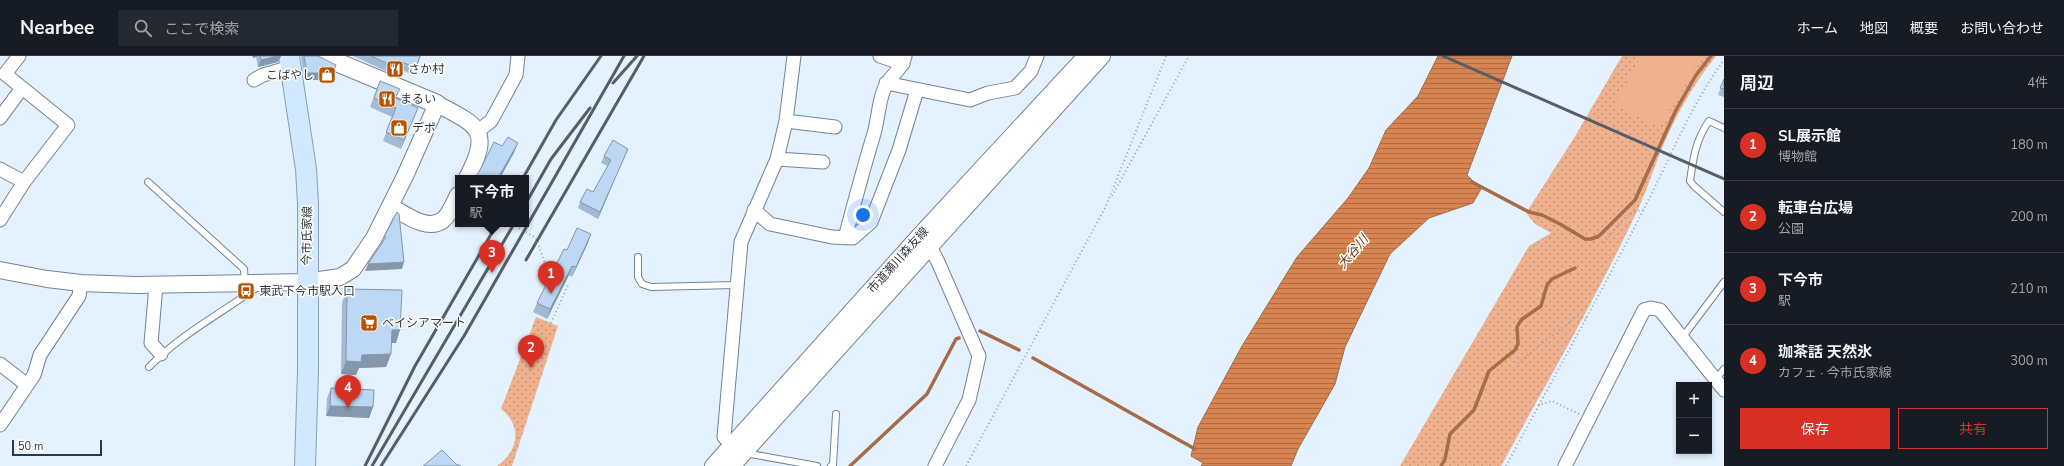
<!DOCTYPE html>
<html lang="ja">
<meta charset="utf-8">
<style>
:root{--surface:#171b24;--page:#242831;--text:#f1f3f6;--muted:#9ea1a6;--line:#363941;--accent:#d93025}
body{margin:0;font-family:"Nunito Sans","Noto Sans JP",sans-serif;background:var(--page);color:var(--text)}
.controls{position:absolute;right:12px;bottom:12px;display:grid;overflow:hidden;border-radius:0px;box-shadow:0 2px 6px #0003}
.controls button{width:36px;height:36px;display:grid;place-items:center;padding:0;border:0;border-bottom:1px solid var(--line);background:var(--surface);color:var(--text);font:20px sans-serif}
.scale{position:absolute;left:12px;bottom:10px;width:90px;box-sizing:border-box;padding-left:4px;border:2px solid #31373e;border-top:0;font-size:11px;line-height:14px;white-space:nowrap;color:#31373e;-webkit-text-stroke:3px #fff;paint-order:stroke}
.you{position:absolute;left:863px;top:159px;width:14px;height:14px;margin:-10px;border:3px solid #fff;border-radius:50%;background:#1a73e8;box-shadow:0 0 0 6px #1a73e833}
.badge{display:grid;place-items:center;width:26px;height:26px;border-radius:50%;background:var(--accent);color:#fff;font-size:13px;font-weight:700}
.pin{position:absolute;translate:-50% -33px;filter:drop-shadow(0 1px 2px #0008)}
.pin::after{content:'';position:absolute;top:21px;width:14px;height:12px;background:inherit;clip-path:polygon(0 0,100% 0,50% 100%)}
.popup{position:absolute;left:455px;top:119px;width:74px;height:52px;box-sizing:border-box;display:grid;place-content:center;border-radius:0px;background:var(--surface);filter:drop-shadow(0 1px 3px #0005);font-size:13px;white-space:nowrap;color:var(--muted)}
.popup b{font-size:15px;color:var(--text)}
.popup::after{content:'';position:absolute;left:50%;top:100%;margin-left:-8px;border:8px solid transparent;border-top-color:var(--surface)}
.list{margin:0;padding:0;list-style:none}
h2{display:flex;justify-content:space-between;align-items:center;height:52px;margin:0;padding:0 16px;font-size:17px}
h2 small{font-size:13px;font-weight:400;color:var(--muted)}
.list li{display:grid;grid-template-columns:26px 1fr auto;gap:12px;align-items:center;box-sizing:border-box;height:72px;padding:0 16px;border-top:1px solid var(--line)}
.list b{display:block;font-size:15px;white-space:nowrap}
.list p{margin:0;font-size:13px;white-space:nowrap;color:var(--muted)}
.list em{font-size:13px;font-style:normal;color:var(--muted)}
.actions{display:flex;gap:8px;padding:12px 16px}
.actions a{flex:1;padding:9px 0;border:1px solid var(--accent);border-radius:0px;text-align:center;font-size:14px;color:var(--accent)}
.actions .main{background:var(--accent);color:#fff}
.icon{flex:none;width:22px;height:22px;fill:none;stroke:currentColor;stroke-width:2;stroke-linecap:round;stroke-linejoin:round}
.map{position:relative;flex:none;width:1724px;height:410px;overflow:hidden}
header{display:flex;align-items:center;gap:24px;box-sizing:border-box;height:56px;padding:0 20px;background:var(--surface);border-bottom:1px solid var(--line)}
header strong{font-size:19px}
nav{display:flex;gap:22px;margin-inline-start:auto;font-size:14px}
.search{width:280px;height:36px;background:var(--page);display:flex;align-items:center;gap:10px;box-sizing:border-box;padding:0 14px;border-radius:0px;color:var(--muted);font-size:15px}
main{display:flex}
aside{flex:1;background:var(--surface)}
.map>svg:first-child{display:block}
.green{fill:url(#green-dots)}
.pitch{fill:#f0b28e}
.water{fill:url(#water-rules);stroke:#a56d4b}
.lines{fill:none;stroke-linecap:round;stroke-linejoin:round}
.stream{stroke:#a56d4b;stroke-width:3.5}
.service-casing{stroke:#758392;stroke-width:8}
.minor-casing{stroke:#758392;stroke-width:15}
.tertiary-casing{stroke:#758392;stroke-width:18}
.secondary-casing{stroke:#758392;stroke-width:20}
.primary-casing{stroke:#86a0ba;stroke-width:22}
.path{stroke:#99a3ae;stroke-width:2;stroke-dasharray:1 3;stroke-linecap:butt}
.service{stroke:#fff;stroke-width:6}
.minor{stroke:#fff;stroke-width:13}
.tertiary{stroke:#fff;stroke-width:16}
.secondary{stroke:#fff;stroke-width:18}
.primary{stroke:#d1e8fe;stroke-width:20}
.rail{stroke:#575e66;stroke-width:3}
.path-bridge{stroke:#99a3ae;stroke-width:2;stroke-dasharray:1 3;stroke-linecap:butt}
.wall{fill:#a2bad2}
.shaded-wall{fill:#8497ab}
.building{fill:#bcd8f4;stroke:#8497ab}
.labels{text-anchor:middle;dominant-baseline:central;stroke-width:3;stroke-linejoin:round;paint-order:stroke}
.poi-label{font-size:12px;fill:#31373e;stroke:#fff;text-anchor:start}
.street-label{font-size:12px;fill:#31373e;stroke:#fff}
.water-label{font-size:13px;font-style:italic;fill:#6c350f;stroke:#fff}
</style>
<header>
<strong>Nearbee</strong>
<div class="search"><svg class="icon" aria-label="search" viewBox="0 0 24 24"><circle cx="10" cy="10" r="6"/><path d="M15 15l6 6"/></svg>ここで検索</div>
<nav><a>ホーム</a><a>地図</a><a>概要</a><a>お問い合わせ</a></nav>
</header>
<main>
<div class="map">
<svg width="1724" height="410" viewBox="0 0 1724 410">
<defs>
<pattern id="green-dots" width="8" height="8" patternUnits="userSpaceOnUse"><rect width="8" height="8" fill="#f0b28e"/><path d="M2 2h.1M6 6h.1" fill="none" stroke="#c39275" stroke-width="1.8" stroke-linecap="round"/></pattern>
<pattern id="water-rules" width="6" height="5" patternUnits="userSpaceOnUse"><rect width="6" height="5" fill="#d78451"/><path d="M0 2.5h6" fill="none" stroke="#af6d45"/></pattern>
</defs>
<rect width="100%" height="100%" fill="#e4f1fe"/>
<path class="green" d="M1622 0H1716C1696 25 1679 54 1666 83 1656 105 1649 129 1639 151 1598 239 1548 324 1501 410H1400L1529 190 1551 177 1535 168 1526 157 1574 82Z
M536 261 558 270 512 410H497C518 396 523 370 501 353Z"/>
<path class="pitch" d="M1641 0H1703L1659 71 1614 49Z"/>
<path class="water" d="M1438 0H1512L1467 119 1481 133 1473 147 1429 162 1390 198 1345 291 1335 328 1298 393 1291 410H1201L1203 407 1191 400 1198 371 1242 290 1297 201 1348 142 1369 112 1386 74 1418 40Z"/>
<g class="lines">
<path class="stream" d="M1472 126 1529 156 1542 159 1560 168 1585 183H1591L1599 180 1635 144 1676 54 1696 19 1711 0
M980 275 1019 294
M1033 302 1195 393
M850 410 927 338 956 283 959 282
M1441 410 1445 403 1450 378 1474 354 1489 315 1515 294 1518 288 1517 271 1521 264 1541 250 1547 229 1552 223 1575 212"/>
<defs>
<path id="service" d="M1724 72 1709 65C1696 83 1693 103 1690 125L1694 130 1724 156
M148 126 244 213 245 227
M638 201V221L642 228 651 231 736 229
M1682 282 1724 226
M149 311C181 278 222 257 259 230
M1716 323 1724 313
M745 397 817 410
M831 410 833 409 836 358"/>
<path id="minor" d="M880 0 903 8
M254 24 263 19 291 11
M886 27 970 44 988 37 1015 32 1031 15 1037 0
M0 62 22 32
M786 65 835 71
M478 75 491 65 516 19 518 0
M777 103 823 106
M0 113 24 126
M754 154 770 168 832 181 853 182 871 166 899 94 917 34
M0 164 24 126 68 69 5 18 19 0
M845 182C854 148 863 114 873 81 878 66 878 50 883 36 887 21 902 15 905 0
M926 183 938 206 979 300 969 344 935 410
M156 229 151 287 161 298
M0 308 27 329
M0 369 34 319 40 299 79 240 81 227
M739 394 724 381 741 186 777 103 786 65 794 0
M1565 410 1644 254 1651 252 1660 254 1724 334"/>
<path id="tertiary" d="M390 150C405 158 427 176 443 164 450 158 454 147 458 139
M0 214 47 223 81 227 136 229 306 226 340 221 353 213 374 182 405 120 437 48C479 70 492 74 467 122
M713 410 922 177 1086 0
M732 410 1102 0"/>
<path id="secondary" d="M322 0 437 48"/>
<path id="primary" d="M289 0 306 113 308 148V314L305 410"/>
</defs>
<use href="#service" class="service-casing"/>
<use href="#minor" class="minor-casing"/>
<use href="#tertiary" class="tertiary-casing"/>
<use href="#secondary" class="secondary-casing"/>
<use href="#primary" class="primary-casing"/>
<path class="path" d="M1112 140 1189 0
M1604 187C1615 174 1625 155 1644 154
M551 267 568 229
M1518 307 1577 260 1587 262
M1539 349C1576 281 1613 214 1648 145 1673 96 1691 49 1724 4
M966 410 1106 150 1166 0
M1506 410 1539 349 1552 345 1579 358"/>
<use href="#service" class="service"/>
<use href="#minor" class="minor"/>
<use href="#tertiary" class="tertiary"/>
<use href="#secondary" class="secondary"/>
<use href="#primary" class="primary"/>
<path class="rail" d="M1443 0 1724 123
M613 27 637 0
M523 122 556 64 601 0
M526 147 551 103 590 52
M526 204 644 0
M365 410 415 310 497 168
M372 410 514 168
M381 410 464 280 624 0"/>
<path class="path-bridge" d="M512 168 536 182 549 218 552 219"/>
</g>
<path class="wall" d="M252 0H281L278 6 258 11 256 1 253 2Z
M301 0H318L334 16 328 28 318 24H304Z
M353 0H421L413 19 400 13 397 20Z
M1724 23V41L1718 39Z
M380 25 396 43 418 52 401 93 383 85 392 61 370 51Z
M625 99 598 163 578 152 580 146 593 136 608 110 601 107 604 100Z
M588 187 572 221 569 219 547 263 533 256 537 247 567 194Z
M347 233 396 287H391V298L386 311 359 312 356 319 341 318 342 247Z
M331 332 373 351 369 362 326 360 327 342Z"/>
<path class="shaded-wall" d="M253 0H257L256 1 253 2Z
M278 0H281L278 6 258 11 261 4Z
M307 17H320L318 24H304Z
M418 52 414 61 401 93 404 84Z
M518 87 514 97 500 122H498Z
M628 93 625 99 598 163 600 156Z
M591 178 588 187 572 221 576 211Z
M404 206 402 213 365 215 368 208Z
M572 210 569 219 547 263 550 253Z
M392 274H400L396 287H387Z
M391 298 386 311 359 312 356 319 341 318 346 305 362 299Z
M330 350 373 351 369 362 326 360Z"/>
<path class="building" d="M260 0H278L261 4Z
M304 0H318L336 9 331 21 320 17H307Z
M371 0H420L416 12 402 6 400 13Z
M1724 23V33L1720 32Z
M380 25 400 33 395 42 418 52 404 84 386 76 396 52 374 42Z
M508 81 518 87 498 122H474L479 116 494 86 502 90Z
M613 84 628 93 600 156 580 146 587 133 593 136 611 104 604 100Z
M397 156 399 158 404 206 368 208 386 181H384Z
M577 172 591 178 576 211 572 210 550 253 537 247 564 193 567 194Z
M347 233 402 234 400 274H392L391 298 362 299 361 306 346 305Z
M331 332 374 334 373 351 330 350Z
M442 394 456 408 461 410H423Z"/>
<defs>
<symbol id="restaurant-square" viewBox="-11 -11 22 22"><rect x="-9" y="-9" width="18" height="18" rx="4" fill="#b35503" stroke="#fff"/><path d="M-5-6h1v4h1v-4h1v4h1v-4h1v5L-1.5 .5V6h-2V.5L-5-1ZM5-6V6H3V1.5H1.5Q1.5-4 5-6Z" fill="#fff"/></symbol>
<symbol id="shop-square" viewBox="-11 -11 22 22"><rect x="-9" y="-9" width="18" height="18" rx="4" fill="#b35503" stroke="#fff"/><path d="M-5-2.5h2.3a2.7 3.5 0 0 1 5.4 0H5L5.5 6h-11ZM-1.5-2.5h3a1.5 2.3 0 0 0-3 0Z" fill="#fff"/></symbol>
<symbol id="bus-square" viewBox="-11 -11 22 22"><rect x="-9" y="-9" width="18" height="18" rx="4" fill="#b35503" stroke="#fff"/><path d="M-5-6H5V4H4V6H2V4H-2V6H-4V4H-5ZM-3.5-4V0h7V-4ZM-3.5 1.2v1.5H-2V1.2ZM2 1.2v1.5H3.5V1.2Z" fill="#fff"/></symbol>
<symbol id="supermarket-square" viewBox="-11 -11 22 22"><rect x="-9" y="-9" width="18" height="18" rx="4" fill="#b35503" stroke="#fff"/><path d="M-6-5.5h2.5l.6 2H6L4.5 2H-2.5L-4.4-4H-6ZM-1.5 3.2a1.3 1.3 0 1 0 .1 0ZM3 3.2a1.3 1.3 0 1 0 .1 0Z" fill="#fff"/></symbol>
</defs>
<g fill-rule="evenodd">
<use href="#restaurant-square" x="385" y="3" width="20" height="20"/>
<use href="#shop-square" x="317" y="9" width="20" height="20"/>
<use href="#restaurant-square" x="377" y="33" width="20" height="20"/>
<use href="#shop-square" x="389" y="62" width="20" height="20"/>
<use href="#bus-square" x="236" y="225" width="20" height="20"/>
<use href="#supermarket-square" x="359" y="257" width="20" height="20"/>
</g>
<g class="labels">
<g class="poi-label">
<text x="408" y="13">さか村</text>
<text x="314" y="19" text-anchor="end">こばやし</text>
<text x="400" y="43">まるい</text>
<text x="412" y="72">デポ</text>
<text x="259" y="235">東武下今市駅入口</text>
<text x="382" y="267">ベイシアマート</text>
</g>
<g class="street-label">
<text transform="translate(307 180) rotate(-89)">今市氏家線</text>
<text transform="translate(898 204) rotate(-48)">市道瀬川森友線</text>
</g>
<g class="water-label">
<text transform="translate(1353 196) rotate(-50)">大谷川</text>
</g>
</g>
</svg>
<div class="controls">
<button>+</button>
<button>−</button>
</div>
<div class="scale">50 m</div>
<div class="you"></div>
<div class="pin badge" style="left:551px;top:238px">1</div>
<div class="pin badge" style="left:531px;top:312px">2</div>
<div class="pin badge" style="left:492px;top:217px">3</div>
<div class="popup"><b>下今市</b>駅</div>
<div class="pin badge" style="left:348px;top:352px">4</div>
</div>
<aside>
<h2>周辺<small>4件</small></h2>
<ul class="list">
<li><span class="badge">1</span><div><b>SL展示館</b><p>博物館</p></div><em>180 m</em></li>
<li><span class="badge">2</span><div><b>転車台広場</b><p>公園</p></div><em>200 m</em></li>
<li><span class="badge">3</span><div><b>下今市</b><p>駅</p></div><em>210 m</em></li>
<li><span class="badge">4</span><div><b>珈茶話 天然氷</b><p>カフェ · 今市氏家線</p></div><em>300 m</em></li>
</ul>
<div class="actions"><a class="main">保存</a><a>共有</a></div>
</aside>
</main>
